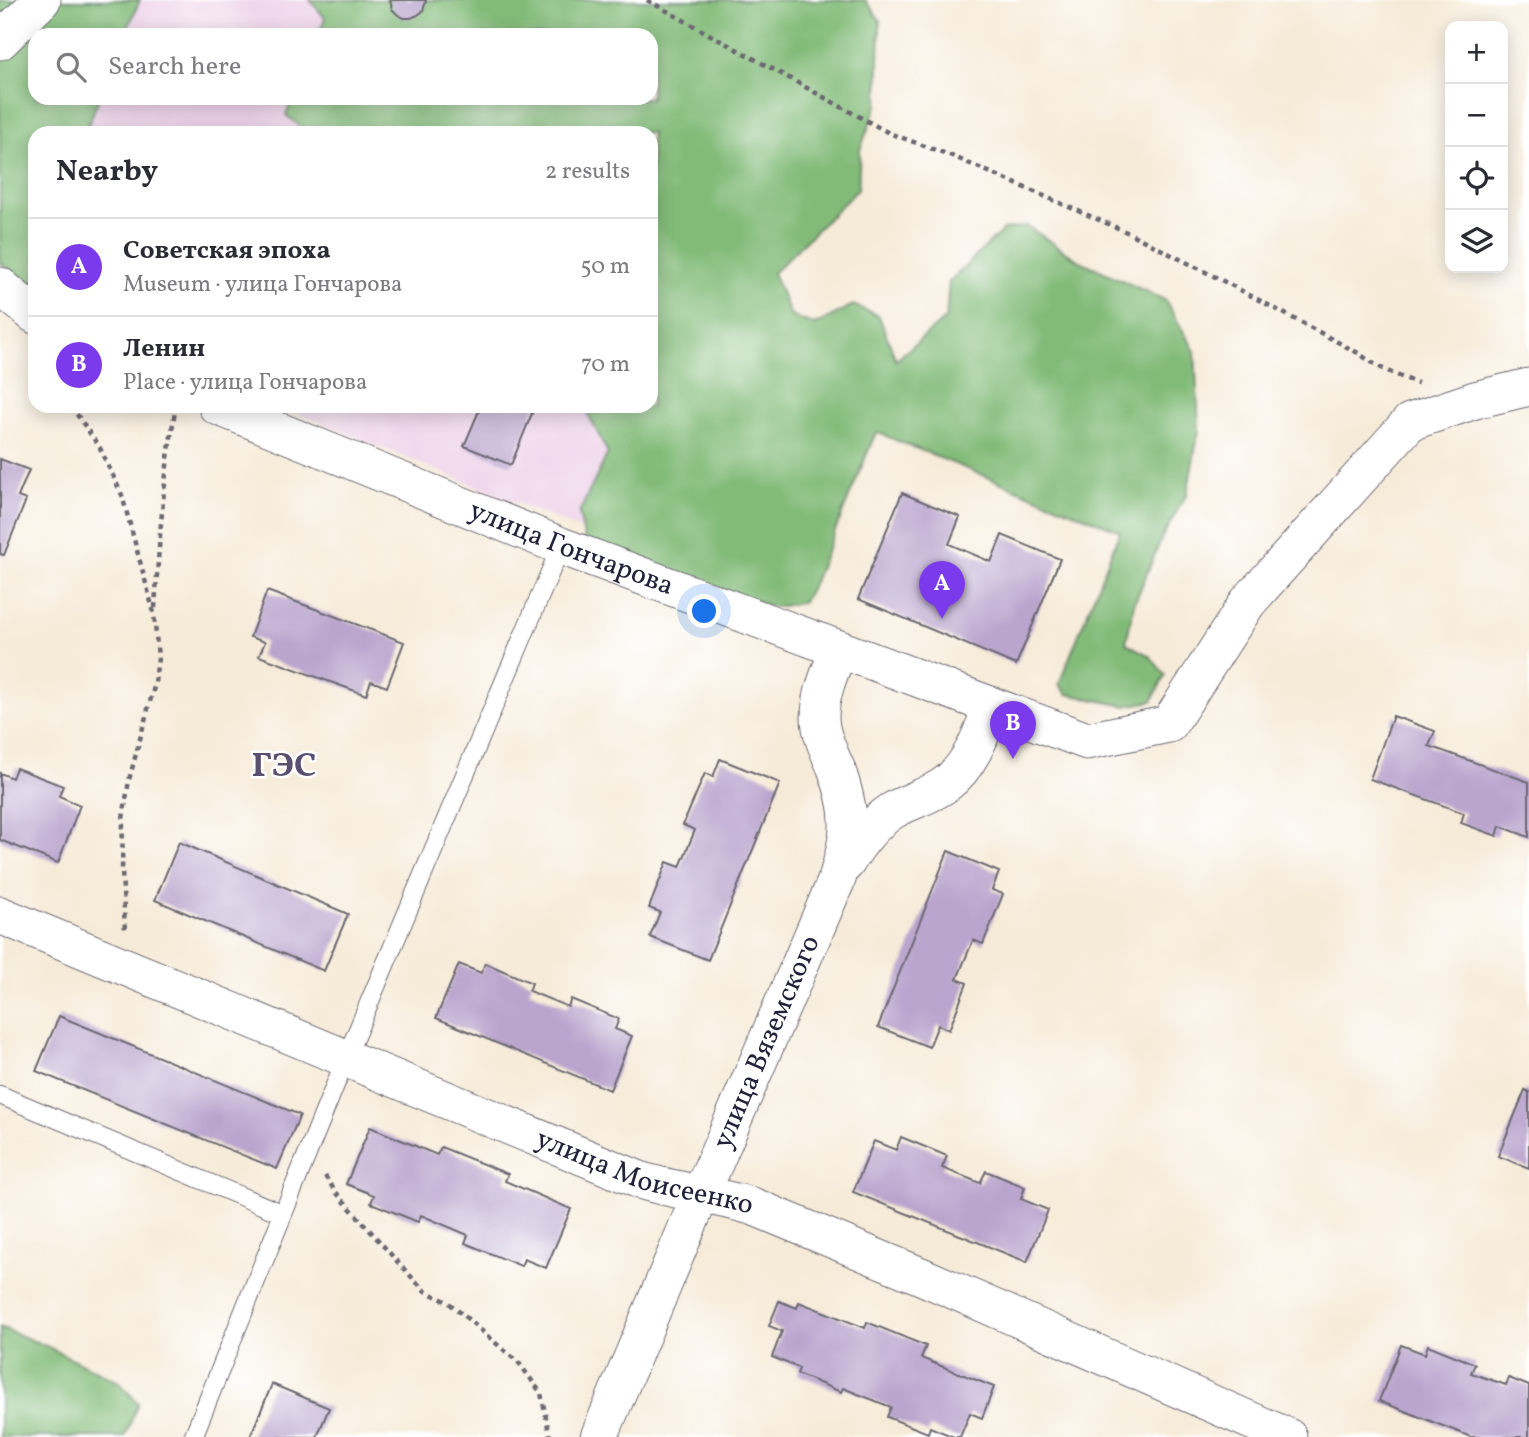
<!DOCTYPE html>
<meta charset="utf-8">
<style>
:root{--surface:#fff;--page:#f7f7f7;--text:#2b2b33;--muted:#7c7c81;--line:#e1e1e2;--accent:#7c3aed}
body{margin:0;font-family:Vollkorn,serif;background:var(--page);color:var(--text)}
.controls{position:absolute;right:21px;top:21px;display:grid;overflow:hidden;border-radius:14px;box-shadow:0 4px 18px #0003}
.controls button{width:63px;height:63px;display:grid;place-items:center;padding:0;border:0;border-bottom:2px solid var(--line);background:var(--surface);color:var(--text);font:35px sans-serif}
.you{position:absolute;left:705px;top:612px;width:24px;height:24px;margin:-18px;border:5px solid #fff;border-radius:50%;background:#1a73e8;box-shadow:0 0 0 10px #1a73e833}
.badge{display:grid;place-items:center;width:46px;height:46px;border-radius:50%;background:var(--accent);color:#fff;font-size:23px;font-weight:700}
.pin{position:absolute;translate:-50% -58px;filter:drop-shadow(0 2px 4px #0008)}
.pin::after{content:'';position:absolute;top:37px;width:24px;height:21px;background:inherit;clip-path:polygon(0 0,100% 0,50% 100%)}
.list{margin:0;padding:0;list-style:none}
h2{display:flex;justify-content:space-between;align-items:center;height:91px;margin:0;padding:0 28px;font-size:30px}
h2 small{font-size:23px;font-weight:400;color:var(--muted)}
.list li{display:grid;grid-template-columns:46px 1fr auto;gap:21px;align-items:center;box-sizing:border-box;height:98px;padding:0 28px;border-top:2px solid var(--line)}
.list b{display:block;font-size:26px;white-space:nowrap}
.list p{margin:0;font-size:23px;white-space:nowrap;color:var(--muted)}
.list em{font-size:23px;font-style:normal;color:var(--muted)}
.icon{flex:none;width:38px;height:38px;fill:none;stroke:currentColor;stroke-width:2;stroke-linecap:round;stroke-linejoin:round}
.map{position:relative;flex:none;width:1529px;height:1437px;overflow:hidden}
.search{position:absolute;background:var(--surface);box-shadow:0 4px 18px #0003;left:28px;top:28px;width:630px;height:77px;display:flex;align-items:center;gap:18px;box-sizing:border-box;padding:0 24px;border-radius:21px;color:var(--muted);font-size:26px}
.panel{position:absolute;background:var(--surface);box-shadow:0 4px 18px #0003;left:28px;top:126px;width:630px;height:287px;border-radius:21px}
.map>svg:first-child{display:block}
.built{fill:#edd1e9}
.forest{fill:#82bb78;stroke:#526e5a;stroke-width:2}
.building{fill:#baa5ce}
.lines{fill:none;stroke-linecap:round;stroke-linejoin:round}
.lane-casing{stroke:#6c6872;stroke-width:20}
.street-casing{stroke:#6c6872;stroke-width:39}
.path{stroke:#6c6872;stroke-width:4.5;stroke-dasharray:5 5;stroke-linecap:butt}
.lane{stroke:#fff;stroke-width:18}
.street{stroke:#fff;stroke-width:37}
.labels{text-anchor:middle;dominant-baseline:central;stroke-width:5;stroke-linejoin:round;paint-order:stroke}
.street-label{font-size:28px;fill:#22223b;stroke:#fff}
.district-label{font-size:35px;font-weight:bold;fill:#57506e;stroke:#fff}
</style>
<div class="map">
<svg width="1529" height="1437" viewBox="0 0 1529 1437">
<rect width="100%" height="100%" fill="#fff"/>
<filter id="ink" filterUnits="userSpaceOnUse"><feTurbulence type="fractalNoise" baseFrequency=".0143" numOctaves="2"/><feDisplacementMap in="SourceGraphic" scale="14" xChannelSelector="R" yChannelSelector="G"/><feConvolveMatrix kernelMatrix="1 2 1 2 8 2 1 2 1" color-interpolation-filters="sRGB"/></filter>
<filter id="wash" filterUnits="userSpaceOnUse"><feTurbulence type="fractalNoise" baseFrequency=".00686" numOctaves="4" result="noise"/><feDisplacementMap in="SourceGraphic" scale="28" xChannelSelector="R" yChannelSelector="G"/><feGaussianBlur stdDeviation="1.57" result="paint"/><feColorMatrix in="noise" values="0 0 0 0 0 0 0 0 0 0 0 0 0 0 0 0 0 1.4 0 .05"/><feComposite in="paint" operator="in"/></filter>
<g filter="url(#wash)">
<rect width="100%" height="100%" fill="#f6ebd8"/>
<path class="built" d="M116 0H313L336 16 328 35H102Z
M76 98H318L403 133H62Z
M721 263 607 540 280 406H651Z"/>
<path class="forest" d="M0 0H140L125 35H35V98H99L85 133H35V285L0 263Z
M310 0H865L880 20 878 103 860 150 858 189 773 273 791 316 815 325 853 305 879 316 896 360 946 318 949 282 1003 230 1027 226 1078 260 1165 300 1195 351 1199 430 1187 494 1162 537 1134 604 1126 643 1150 656 1165 675 1152 701 1125 706 1067 694 1059 684 1120 531 876 432 813 584 802 603 773 607 585 541 579 513 608 453 587 412 588 406H651V133H391L378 127 306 131 286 115 293 98H651V35H318L325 18Z
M0 1327 46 1346 119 1382 138 1403 125 1437H0Z"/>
<g id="blocks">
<path class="building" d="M390 0H426L425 4 423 11 418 15 411 18H404L398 15 392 9Z
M481 406H535L511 465 464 446Z
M0 459 29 470 18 497 26 500 4 555 0 554Z
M902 493 960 517 949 544 991 562 1002 535 1060 559 1016 665 858 599Z
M267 591 404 642 387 687 371 681 366 695 259 656 265 642 250 637Z
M1393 716 1435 731 1429 746 1529 782V837L1500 826 1497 836 1461 823 1464 813 1370 779Z
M720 759 780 783 708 960 650 937 660 912 649 908 667 862 680 867 695 830 683 825 705 773 713 777Z
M16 768 63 786 59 796 80 805 58 863 0 840V773L12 778Z
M179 842 348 914 324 971 155 900Z
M948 851 999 872 992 890 1003 894 983 944 973 940 957 979 967 983 949 1030 938 1025 929 1047 878 1027Z
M485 963 532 983 529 991 568 1007 571 999 619 1019 615 1029 632 1036 610 1090 436 1018 459 964 481 973Z
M59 1016 300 1115 277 1169 36 1071Z
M1525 1090 1529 1092V1168L1498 1156Z
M370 1127 437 1155 441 1147 508 1174 505 1181 571 1209 546 1268 524 1259 521 1266 465 1243 468 1235 421 1215 418 1222 371 1203 374 1195 346 1184Z
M901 1137 947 1156 942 1168 980 1183 986 1171 1025 1187 1021 1199 1048 1210 1027 1262 853 1192 874 1141 896 1150Z
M779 1301 797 1308 799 1302 865 1328 867 1322 926 1346 921 1358 994 1387 982 1418 970 1413 960 1437H954L930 1427 928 1433 887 1417 891 1407 843 1388 841 1392 797 1374 799 1368 772 1357 782 1331 769 1326Z
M1401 1345 1425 1354 1428 1345 1475 1364 1471 1373 1506 1385 1509 1378 1529 1386V1437H1471L1379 1401Z
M272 1384 329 1408 317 1437H250Z"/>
</g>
</g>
<g filter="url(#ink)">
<use href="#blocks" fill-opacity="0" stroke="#6c6872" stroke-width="2"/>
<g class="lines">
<defs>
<path id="lane" d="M0 1095 283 1214
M193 1437 346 1058 561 546"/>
<g id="street">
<path d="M0 41 42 0"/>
<path d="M0 286 35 315"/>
<path id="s1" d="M217 406 561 546 1087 741 1169 724 1248 602 1410 422 1475 400 1529 387"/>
<path d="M846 863C858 843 872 824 892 811 909 801 930 796 946 784 971 765 981 735 992 706"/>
<path id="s2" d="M0 915 642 1181C679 1191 716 1196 752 1206L921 1276 1288 1437"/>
<path id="s3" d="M599 1437 701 1194 837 879C851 833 853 815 836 768 829 752 820 734 820 717 820 694 831 669 839 649"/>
</g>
</defs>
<use href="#lane" class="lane-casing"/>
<use href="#street" class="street-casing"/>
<path class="path" d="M647 0 889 133 952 156 1129 233 1229 284 1360 354C1378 368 1397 376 1418 383
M71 406 100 448 122 495 154 613 158 658 155 683 129 780 123 819 122 870 125 931
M155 608C159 541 164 473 176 406
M325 1176 335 1191 403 1268 425 1291 448 1302 519 1363 541 1393 550 1437"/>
<use href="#lane" class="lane"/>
<use href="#street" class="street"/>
</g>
</g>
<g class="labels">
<g class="street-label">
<text stroke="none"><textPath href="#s1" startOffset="382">улица Гончарова</textPath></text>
<text stroke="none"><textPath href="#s3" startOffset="429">улица Вяземского</textPath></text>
<text stroke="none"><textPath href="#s2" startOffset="695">улица Моисеенко</textPath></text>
</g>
<g class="district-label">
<text x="284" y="767">ГЭС</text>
</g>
</g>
</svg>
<div class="controls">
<button>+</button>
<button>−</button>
<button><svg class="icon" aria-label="locate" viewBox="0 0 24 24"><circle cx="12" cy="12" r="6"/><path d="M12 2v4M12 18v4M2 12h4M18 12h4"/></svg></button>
<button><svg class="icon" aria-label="layers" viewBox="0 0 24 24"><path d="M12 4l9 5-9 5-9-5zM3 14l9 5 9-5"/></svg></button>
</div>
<div class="you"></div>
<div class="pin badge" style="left:942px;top:619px">A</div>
<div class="pin badge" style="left:1013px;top:759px">B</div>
<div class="search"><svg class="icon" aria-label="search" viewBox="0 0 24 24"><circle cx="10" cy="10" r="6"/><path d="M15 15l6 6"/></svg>Search here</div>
<section class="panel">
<h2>Nearby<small>2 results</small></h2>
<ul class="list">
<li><span class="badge">A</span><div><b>Советская эпоха</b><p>Museum · улица Гончарова</p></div><em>50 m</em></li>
<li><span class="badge">B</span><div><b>Ленин</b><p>Place · улица Гончарова</p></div><em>70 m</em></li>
</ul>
</section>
</div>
